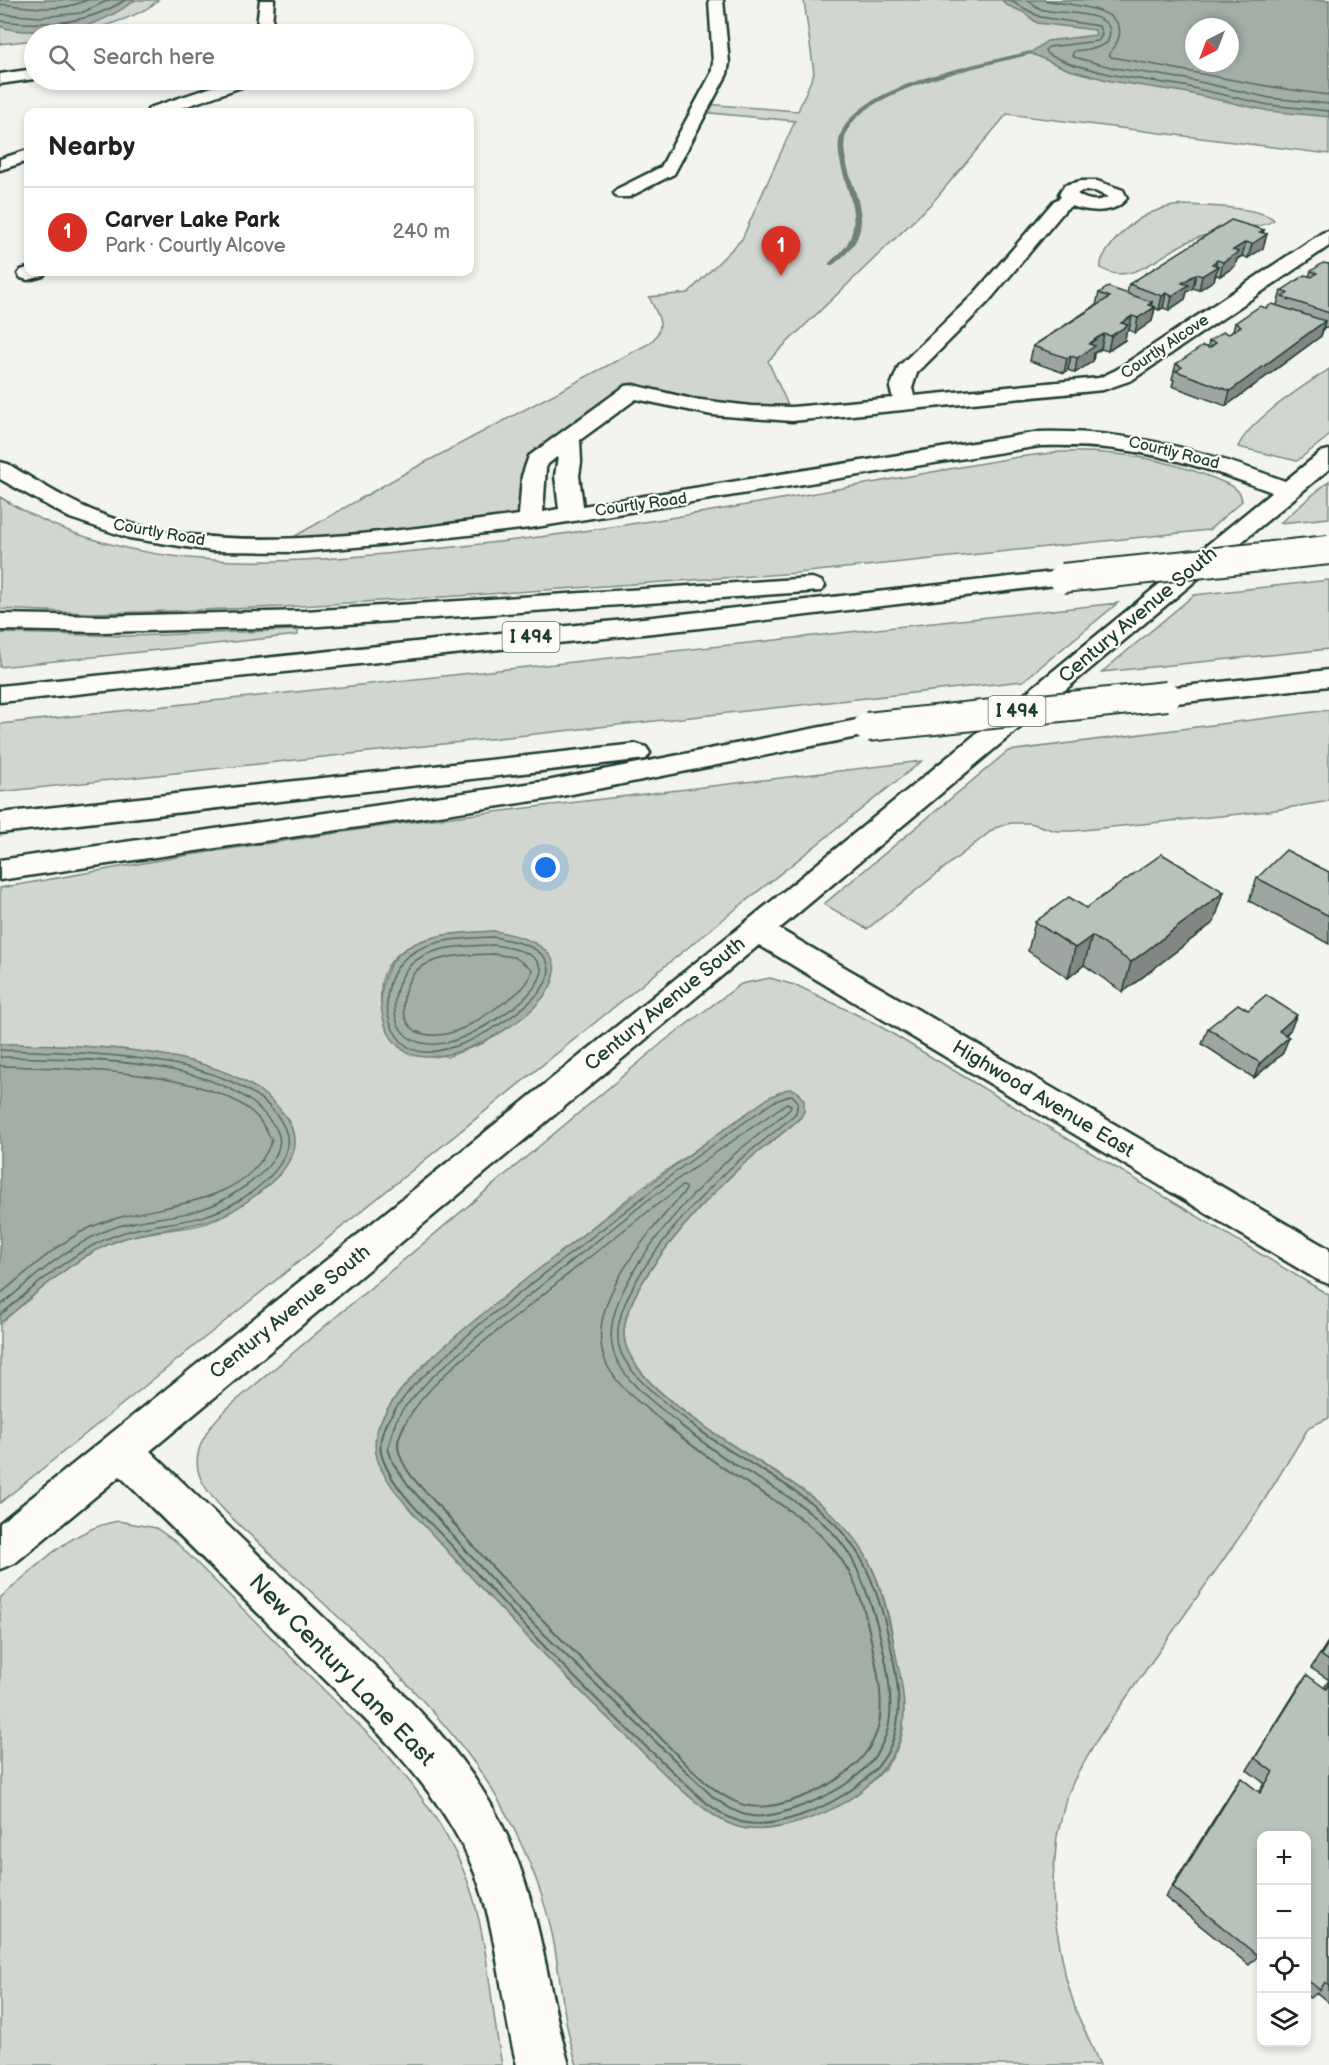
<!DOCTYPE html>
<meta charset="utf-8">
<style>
:root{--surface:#fff;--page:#f6f6f6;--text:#202124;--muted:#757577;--line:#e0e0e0;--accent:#d93025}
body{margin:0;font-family:"Balsamiq Sans",sans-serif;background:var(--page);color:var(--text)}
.controls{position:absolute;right:18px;bottom:18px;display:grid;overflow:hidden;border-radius:12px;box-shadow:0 3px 9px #0003}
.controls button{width:54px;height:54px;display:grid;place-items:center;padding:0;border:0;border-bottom:2px solid var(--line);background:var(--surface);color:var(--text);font:30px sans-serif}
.compass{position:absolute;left:1185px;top:18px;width:54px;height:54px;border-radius:50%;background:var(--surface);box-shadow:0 3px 9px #0003;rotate:222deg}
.you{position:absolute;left:546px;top:868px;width:21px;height:21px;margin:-15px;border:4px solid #fff;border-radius:50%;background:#1a73e8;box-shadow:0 0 0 9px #1a73e833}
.badge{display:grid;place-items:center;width:39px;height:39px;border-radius:50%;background:var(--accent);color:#fff;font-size:20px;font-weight:700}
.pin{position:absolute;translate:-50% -50px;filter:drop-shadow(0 2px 3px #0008)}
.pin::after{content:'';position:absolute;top:32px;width:21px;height:18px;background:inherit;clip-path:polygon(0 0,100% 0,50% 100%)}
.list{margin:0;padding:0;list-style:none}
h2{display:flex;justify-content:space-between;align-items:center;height:78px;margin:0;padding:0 24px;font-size:26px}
h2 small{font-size:20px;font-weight:400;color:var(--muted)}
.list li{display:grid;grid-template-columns:39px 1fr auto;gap:18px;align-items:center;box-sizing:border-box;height:90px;padding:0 24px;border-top:2px solid var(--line)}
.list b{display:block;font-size:22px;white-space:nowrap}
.list p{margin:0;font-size:20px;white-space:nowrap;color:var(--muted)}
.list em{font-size:20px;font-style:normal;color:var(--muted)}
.icon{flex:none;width:33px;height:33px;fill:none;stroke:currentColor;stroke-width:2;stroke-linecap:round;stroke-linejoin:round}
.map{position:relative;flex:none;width:1329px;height:2065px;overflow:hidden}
.search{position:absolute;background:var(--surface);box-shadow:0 3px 9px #0003;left:24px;top:24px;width:450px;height:66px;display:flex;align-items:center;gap:15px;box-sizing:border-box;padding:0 21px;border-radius:33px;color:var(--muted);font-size:22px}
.panel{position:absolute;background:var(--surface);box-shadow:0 3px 9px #0003;left:24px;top:108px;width:450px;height:168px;border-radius:12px}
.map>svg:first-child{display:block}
.green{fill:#d1d6d1;stroke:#788a82;stroke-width:1.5;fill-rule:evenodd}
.water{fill:#a3aea7;stroke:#6e8179;stroke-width:1.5;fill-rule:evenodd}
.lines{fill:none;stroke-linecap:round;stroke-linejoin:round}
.shore-far1{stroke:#546a62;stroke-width:1.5}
.shore{stroke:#546a62;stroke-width:2}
.stream{fill:#6e8179;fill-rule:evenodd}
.minor-casing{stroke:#1f3d34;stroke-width:5}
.highway-casing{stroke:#1f3d34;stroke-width:5}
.minor{fill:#fdfcf7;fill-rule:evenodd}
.highway{fill:#fdfcf7;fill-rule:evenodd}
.highway-bridge-casing{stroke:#1f3d34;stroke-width:32;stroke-linecap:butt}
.highway-bridge{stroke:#fdfcf7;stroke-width:28}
.wall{fill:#9fa6a1;stroke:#1f3d34;stroke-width:1.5}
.shaded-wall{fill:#828783;stroke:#1f3d34;stroke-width:1.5}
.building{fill:#b9c1bb;stroke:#1f3d34;stroke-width:1.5}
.labels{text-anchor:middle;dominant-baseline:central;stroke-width:4.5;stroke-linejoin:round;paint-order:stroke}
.far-street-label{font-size:16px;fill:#1f3d34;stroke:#fdfcf7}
.shield{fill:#fdfcf7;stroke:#62766e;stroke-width:1.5}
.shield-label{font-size:18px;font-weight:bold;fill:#1f3d34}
.street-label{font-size:20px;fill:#1f3d34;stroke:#fdfcf7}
.near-street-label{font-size:24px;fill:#1f3d34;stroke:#fdfcf7}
</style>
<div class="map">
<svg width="1329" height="2065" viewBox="0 0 1329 2065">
<rect width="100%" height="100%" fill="#f4f4ef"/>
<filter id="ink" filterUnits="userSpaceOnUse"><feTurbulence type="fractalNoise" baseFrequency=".0167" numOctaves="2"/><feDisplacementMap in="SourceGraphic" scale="12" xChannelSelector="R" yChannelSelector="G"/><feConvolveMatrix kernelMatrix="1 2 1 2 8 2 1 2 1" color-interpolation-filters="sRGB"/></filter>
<g filter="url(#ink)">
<path class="green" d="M0 0H158C143 16 90 32 67 34 57 36 45 34 34 34V40L0 44Z
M804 0H1329V154L1007 114 932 203 768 361 792 414 632 391 537 461 530 521 278 546 407 472 650 343C668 325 658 317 649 297L688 293 742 239 795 121 700 112 705 104 798 111 814 73ZM1194 27H1230V63H1194Z
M1185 205C1204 206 1262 207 1274 220 1263 228 1247 226 1234 228 1218 231 1204 235 1189 241 1164 252 1130 288 1101 268 1100 261 1103 257 1107 251 1125 224 1152 206 1185 205Z
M1329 369V436L1297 461 1238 447C1249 420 1304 386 1329 369Z
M1060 452C1120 450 1178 461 1232 486L1240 493 1242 501 1209 530 798 573 443 597 284 607 142 612 90 613 0 609V497C142 587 314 561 472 545 656 525 836 488 1018 457Z
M1329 481V518L1280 523Z
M1329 580V649L1102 672 1194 595Z
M1118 603 1023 681 0 792V724Z
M298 630V635L0 667V633L130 636Z
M1329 710V801L1269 811 1073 831H1056L1030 823H1011L995 828 867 929 824 904 1008 751Z
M922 761 727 916 0 1503V1323C37 1294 74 1256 119 1240 145 1231 173 1231 200 1225 231 1217 257 1194 280 1174L255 1088C180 1044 85 1046 0 1044V888L183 856 418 821ZM494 931 484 1043 447 1057 381 1007C381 999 380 988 382 980 394 933 458 934 494 931Z
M770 978 798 986 876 1024 1329 1295V1418L1309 1427 1257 1512 1100 1735 1075 1778 1066 1799 1057 1836 1053 1880 1054 1915 1066 1978 1076 2011 1100 2065H577C564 2025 562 1990 555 1949 543 1877 502 1794 455 1738 401 1671 334 1614 272 1555 252 1536 215 1506 203 1483 186 1454 210 1423 231 1405L668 1038 741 984ZM791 1089 798 1092 804 1107 801 1117C781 1137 757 1151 737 1170 702 1204 628 1282 624 1330 619 1390 770 1463 812 1497 829 1510 846 1528 859 1546 888 1586 895 1644 900 1691 901 1703 904 1717 903 1729 895 1776 847 1804 807 1818 784 1827 757 1831 733 1825 708 1818 663 1772 644 1753 578 1689 514 1625 453 1557 428 1528 401 1501 381 1469L391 1403 420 1370 469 1325 640 1189 770 1097Z
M118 1521 156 1528 176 1542 379 1745C418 1789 456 1840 473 1897 489 1951 491 2009 502 2065H0V1598C36 1568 70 1529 118 1521Z"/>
<path class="water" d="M0 0H135C121 11 101 22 84 26 64 31 18 35 0 26Z
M1002 0H1329V117L1269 111 1183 92 1111 81 1069 70 1030 53 1047 41 1096 35 1095 30 1037 23 1023 12 1006 5ZM1194 27H1230V63H1194Z
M494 931C634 954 497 1054 430 1057 378 1060 367 984 399 954 423 932 464 933 494 931Z
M0 1044C80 1045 236 1044 286 1117 309 1152 279 1178 252 1198 206 1233 168 1223 119 1240 74 1256 37 1294 0 1323Z
M787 1089 795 1090 804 1100V1111L801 1117C781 1136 757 1151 737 1170 702 1203 628 1282 624 1330 619 1391 770 1464 813 1498 829 1510 844 1526 857 1542 881 1575 889 1620 897 1660 908 1713 911 1743 869 1784 842 1811 772 1839 735 1826 698 1812 652 1761 623 1733 563 1675 505 1615 449 1553 427 1528 400 1502 383 1472 374 1456 372 1440 380 1423 401 1375 471 1324 511 1291 596 1224 681 1159 770 1097Z"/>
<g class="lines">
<path class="shore-far1" d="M1009 0 1040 17 1099 26 1102 35 1098 41 1049 47 1045 50 1047 54 1071 64 1113 75 1184 86 1269 105 1329 111
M1028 0C1033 3 1038 9 1044 10 1060 15 1124 8 1107 43L1096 48 1074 51 1072 55 1074 57 1114 68 1186 79 1270 98 1329 104
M1044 0C1070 6 1148 7 1109 54L1111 57C1184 69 1255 87 1329 95
M0 4C27 7 61 13 87 0
M0 14 41 17 81 13 109 0
M0 21C45 26 86 25 125 0
M494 937C511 941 532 943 544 957 570 989 485 1035 462 1044 452 1048 442 1050 431 1052 383 1057 370 977 414 952 438 938 468 938 494 937Z
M494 945C512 948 538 951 542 972 535 994 514 1008 495 1020 473 1034 444 1050 418 1042 382 1031 392 974 418 959 440 945 469 946 494 945Z
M493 954 514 957 532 969C530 988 510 998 496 1008 476 1022 450 1040 424 1034 394 1028 400 980 421 967 442 954 470 955 493 954Z
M0 1050C73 1053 247 1050 284 1127 299 1158 261 1187 238 1201 194 1228 159 1219 116 1235 72 1251 36 1286 0 1315
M0 1057C73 1059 191 1057 252 1102 259 1107 265 1115 271 1122 300 1152 248 1186 225 1199 191 1219 152 1215 116 1227 71 1242 36 1276 0 1306
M0 1066C62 1068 215 1070 257 1117 263 1123 267 1133 272 1140 246 1213 146 1201 89 1228 56 1244 29 1271 0 1294
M385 1425 395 1409 413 1386 481 1323 682 1167 773 1102 792 1095 798 1102 796 1113C777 1131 756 1146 736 1163 699 1196 602 1297 620 1350 630 1378 670 1407 693 1425
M394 1425 402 1410 430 1379 478 1336 648 1200 787 1103 791 1105 790 1109C771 1126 749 1141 730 1158 689 1196 591 1297 615 1356 627 1385 657 1405 681 1425
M404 1425C430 1378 482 1344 523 1311 575 1268 628 1226 682 1186L686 1187V1190C651 1230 577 1309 608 1367 621 1391 646 1408 667 1425"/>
<path class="shore" d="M386 1424C380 1437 378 1448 384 1462 397 1494 429 1521 452 1546 520 1623 592 1698 668 1767 689 1787 713 1814 741 1822 776 1831 831 1806 858 1785 877 1771 891 1752 896 1729 906 1690 882 1598 863 1562 856 1549 846 1536 836 1525 795 1483 737 1460 691 1424
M395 1424 388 1448 393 1463 409 1486 516 1607 711 1795C723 1804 736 1814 751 1816 766 1818 782 1813 796 1808 836 1794 876 1772 888 1728 899 1687 870 1584 846 1549 819 1510 773 1488 734 1464 715 1452 697 1438 679 1424
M405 1424C400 1434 395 1443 400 1455 407 1477 428 1493 443 1511 508 1588 580 1658 652 1729 676 1753 710 1795 744 1805 774 1813 823 1791 846 1773 883 1743 885 1713 877 1670 870 1636 865 1600 848 1570 822 1524 773 1501 731 1473 708 1458 686 1441 665 1424"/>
<path class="stream" d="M1030 51 1032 54C986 66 877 86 850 126 830 157 870 199 859 233 855 247 844 256 833 265H829V263C834 258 841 253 845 247 873 207 820 159 846 124 877 81 979 64 1030 51Z"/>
<defs>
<path id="minor" d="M260 0H274L271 34H256Z
M709 0H723L729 63 727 74 674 174 629 197H617L614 193 617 189 661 167 711 74 713 63Z
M34 69V79L0 84V74Z
M233 80H255L253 83 170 112H147L149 108Z
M28 150V161L0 170V159Z
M1081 181H1097L1123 190 1127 198C1114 215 1089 212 1071 206L1066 209 988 302 917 373 912 388 914 396 1099 378 1116 370 1322 233 1329 231V246L1132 380 1103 390 792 421 712 415 636 399 580 440 581 462 579 476 583 506 1040 432C1131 430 1201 450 1285 481L1321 452 1329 450V469L779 929 1329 1249V1284L1316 1279 759 945 150 1451C208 1506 265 1562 323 1617 392 1683 469 1749 508 1838 541 1910 547 1989 569 2065H517C500 2001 498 1927 472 1866 434 1778 357 1712 291 1646 234 1589 177 1532 120 1476L15 1563 0 1569V1523L746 922 1272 492C1189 461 1130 443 1040 446L530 528 379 545 296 552 212 551 129 538 70 518 0 479V462L8 464C44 486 81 509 121 521 237 557 400 530 519 515L522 476 529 456 625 386 633 385 692 399 751 406 792 407 893 398 890 388 899 366 974 294 1054 201 1061 197 1059 194 1065 185ZM1082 191H1095L1108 197C1097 203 1087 201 1077 194ZM558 456 555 476 559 509 543 512 546 468 548 464Z
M28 268V272H46L43 276 28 280 21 278 18 274 21 270Z"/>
<path id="highway" d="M1063 571 1072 573 1075 578 1072 583 700 628 0 702V686L700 612Z
M812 578 821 581 825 586 821 591 305 627 102 632 0 630V614L102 616 305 611Z
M1329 670V686L1167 704 1157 702 1153 696 1157 690 1167 688Z
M867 718 877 721 881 727 877 733 547 799 0 880V860L547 781Z
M636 744 646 747 650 753 646 759 0 833V813Z"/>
</defs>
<use href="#minor" class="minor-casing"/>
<use href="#highway" class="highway-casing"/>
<use href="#minor" class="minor"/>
<use href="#highway" class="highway"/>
<defs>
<path id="highway-bridge" d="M1063 578 1329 550
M867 727 1167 696"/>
</defs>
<use href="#highway-bridge" class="highway-bridge-casing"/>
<use href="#highway-bridge" class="highway-bridge"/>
</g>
<path class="wall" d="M1263 233V248L1248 258 1242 256 1237 259 1235 266 1220 276 1216 275 1214 280 1199 290 1193 288 1187 292 1185 299 1169 310 1163 308 1159 310 1155 308 1152 321 1135 333 1129 330 1126 332 1125 340 1108 351 1101 349 1094 353 1093 361 1075 373 1068 370 1064 373 1030 361 1033 346 1096 305 1099 293 1127 294 1129 284Z
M1329 264V329L1324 327 1321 336 1226 406 1172 386 1174 380 1172 379 1176 364 1208 347 1209 341 1229 334 1233 331 1235 323 1266 308 1277 305 1281 291 1309 276 1311 271Z
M1329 872V944L1249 901 1257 878Z
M1086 908 1214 922 1123 992 1084 965 1068 978 1028 951 1035 922Z
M1248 1010 1290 1030 1286 1035 1283 1053 1254 1078 1202 1044 1208 1028Z
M1329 1640V2003L1317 1993 1310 1998 1306 1996V1836H1262V1959L1258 1956 1249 1965 1165 1897 1233 1789 1241 1778 1259 1792 1264 1783 1247 1770 1298 1688 1307 1675 1324 1688 1329 1680 1311 1668Z"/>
<path class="shaded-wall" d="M1264 230 1262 237 1267 234 1263 248 1248 258 1252 244 1260 232Z
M1246 242 1242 256 1237 259 1235 266 1220 276 1223 262 1233 250Z
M1217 260 1215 268 1218 266 1214 280 1199 290 1202 276 1212 264Z
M1196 274 1193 288 1187 292 1185 299 1169 310 1172 296 1182 283Z
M1166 293 1163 308 1159 310 1162 296Z
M1152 302 1151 310 1155 307 1152 321 1135 333 1138 318 1148 305Z
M1132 316 1129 330 1126 332 1125 340 1108 351 1111 336 1121 323Z
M1325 321 1321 336 1226 406 1230 391Z
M1104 334 1101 349 1094 353 1093 361 1075 373 1077 358 1089 344Z
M1071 356 1068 370 1064 373 1067 358Z
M1224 892 1214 922 1123 992 1131 962Z
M1092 936 1084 965 1068 978 1075 948Z
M1297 1015 1290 1030 1273 1046 1279 1031Z
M1289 1037 1283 1053 1254 1078 1260 1063Z"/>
<path class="building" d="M1231 220 1264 230 1260 232 1267 234 1252 244 1246 242 1233 250 1239 252 1223 262 1217 260 1212 264 1218 266 1202 276 1196 274 1182 283 1189 285 1172 296 1166 293 1162 296 1129 284Z
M1323 263 1329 264V313L1282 297 1288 293 1281 291 1305 275 1312 277 1317 273 1311 271Z
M1108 287 1152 302 1148 305 1155 307 1138 318 1132 316 1121 323 1128 325 1111 336 1104 334 1097 338 1089 344 1095 346 1077 358 1071 356 1067 358 1033 346 1110 297 1099 293Z
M1272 304 1325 321 1230 391 1176 371 1182 367 1176 364 1203 346 1209 348 1216 343 1209 341 1223 332 1229 334 1241 326 1235 323 1260 306 1266 308Z
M1286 850 1329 872V916L1257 878Z
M1162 854 1224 892 1131 962 1092 936 1075 948 1035 922 1069 897 1086 908Z
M1266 995 1297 1015 1279 1031 1289 1037 1260 1063 1208 1028 1238 1004 1248 1010Z
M1329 1642V1661L1321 1655Z
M1307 1675 1326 1689 1329 1684V1985L1325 1982 1320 1990 1306 1979V1836H1262V1950L1258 1956 1173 1887 1241 1778 1260 1793 1273 1772 1255 1758Z"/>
</g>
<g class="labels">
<g class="far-street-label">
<text transform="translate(1165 347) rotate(-34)">Courtly Alcove</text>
<text transform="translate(1174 453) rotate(14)">Courtly Road</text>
<text transform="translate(641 505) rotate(-8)">Courtly Road</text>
<text transform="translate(159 533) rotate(10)">Courtly Road</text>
</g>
<g class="shield">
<rect x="502.5" y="622" width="57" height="30" rx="4.5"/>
<rect x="988.5" y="696" width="57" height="30" rx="4.5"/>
</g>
<g class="shield-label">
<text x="531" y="637">I 494</text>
<text x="1017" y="711">I 494</text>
</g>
<g class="street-label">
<text transform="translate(1138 615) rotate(-40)">Century Avenue South</text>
<text transform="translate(665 1004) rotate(-39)">Century Avenue South</text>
<text transform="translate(1043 1099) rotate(31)">Highwood Avenue East</text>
<text transform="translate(290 1312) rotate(-39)">Century Avenue South</text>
</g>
<g class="near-street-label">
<text transform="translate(342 1670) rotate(46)">New Century Lane East</text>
</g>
</g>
</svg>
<div class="controls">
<button>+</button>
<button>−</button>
<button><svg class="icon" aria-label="locate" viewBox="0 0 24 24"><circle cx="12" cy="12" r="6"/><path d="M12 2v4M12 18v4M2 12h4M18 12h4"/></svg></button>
<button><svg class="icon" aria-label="layers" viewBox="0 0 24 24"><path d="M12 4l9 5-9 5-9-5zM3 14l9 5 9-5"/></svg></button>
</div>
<svg class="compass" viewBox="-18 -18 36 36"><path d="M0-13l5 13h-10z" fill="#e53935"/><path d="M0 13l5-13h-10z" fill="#757577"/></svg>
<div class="you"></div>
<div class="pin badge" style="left:781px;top:276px">1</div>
<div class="search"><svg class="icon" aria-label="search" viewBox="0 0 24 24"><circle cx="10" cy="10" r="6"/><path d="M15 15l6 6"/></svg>Search here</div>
<section class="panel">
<h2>Nearby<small></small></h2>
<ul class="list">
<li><span class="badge">1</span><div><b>Carver Lake Park</b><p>Park · Courtly Alcove</p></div><em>240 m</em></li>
</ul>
</section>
</div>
